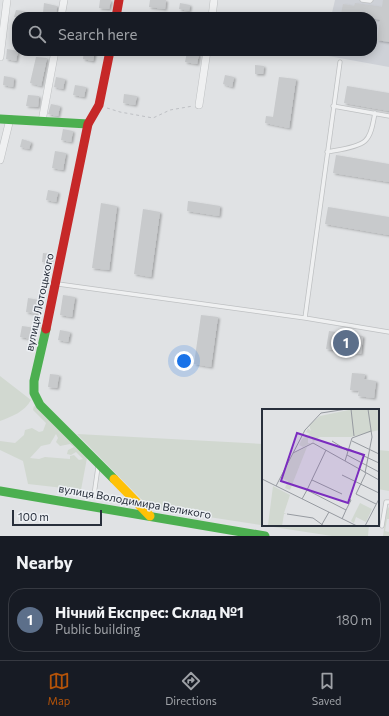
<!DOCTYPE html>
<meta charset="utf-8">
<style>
:root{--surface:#171b24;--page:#242831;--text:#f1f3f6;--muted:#9ea1a6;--line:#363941;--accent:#b45309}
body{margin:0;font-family:Commissioner,sans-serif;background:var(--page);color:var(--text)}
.scale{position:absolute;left:12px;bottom:10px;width:90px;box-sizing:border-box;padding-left:4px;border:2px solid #282f3b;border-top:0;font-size:11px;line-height:14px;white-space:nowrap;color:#282f3b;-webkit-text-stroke:3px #edf0f4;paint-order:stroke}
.you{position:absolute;left:184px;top:361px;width:14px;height:14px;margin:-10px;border:3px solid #fff;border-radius:50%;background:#1a73e8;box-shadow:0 0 0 6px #1a73e833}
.badge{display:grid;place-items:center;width:26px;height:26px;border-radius:50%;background:var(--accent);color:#fff;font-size:13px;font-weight:700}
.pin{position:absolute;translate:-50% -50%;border:2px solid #fff;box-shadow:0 1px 4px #0006}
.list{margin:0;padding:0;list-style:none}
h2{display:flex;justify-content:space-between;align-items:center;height:52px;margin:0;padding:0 16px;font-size:17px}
h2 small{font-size:13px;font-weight:400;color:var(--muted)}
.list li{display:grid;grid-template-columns:26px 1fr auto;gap:12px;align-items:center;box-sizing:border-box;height:64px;margin:0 8px 8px;padding:0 8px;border:1px solid var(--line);border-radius:16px}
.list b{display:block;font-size:15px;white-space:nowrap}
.list p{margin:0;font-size:13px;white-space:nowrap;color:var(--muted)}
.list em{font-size:13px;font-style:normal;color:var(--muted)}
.icon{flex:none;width:22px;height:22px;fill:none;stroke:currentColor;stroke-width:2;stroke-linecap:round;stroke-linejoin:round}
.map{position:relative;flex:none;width:389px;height:536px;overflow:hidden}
.search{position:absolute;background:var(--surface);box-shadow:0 2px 10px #0003;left:12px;right:12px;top:12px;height:44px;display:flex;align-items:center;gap:10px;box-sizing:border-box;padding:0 14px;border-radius:16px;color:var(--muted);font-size:15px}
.sheet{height:124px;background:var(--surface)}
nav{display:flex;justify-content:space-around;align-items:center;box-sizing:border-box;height:56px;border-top:1px solid var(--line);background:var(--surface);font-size:11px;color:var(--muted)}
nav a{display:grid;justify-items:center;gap:2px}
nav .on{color:var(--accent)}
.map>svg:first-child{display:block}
.built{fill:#ced1d7}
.green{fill:#d1d8d0;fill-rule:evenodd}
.building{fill:#c8cacc;filter:url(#shadow)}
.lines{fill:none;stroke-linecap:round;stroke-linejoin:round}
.lane-casing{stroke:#bec0c2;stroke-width:5}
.street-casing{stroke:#bec0c2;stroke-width:8}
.path{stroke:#bec0c4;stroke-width:1;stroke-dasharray:3 3;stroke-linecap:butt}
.lane{stroke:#eff0f1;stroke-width:3.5}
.street{stroke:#eff0f1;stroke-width:7}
.fast{stroke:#4caf50;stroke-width:9}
.slow{stroke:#ffc107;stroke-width:9}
.jam{stroke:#c62828;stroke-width:9}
.labels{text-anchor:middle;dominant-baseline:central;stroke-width:3;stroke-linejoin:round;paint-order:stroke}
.street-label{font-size:11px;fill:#282f3b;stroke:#edf0f4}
.inset-road{fill:none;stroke:#969aa0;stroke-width:1}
.view{fill:#7b2cbf;fill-opacity:0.15;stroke:#7b2cbf;stroke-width:2}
.inset-edge{fill:none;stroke:#282f3b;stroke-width:2}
</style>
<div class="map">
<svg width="389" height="536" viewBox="0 0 389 536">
<defs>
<filter id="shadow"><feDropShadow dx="2" dy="1.5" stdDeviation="1" flood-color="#0004"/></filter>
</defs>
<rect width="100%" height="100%" fill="#e0e2e4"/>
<path class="built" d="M335 0H389V67L323 55 324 51H372V17H331Z"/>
<path class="green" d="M0 376 31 400C24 412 13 416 0 421Z
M34 406 40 409 87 458 81 490 28 484 23 461 0 450V441L15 443 24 435 25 430 32 428 39 432 43 431 46 423 33 410ZM56 434 58 438 56 442 60 446 70 444 74 447 68 450 67 454 71 455 76 452 83 459 79 460 74 455 70 456V459L45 457 39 459 30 458 41 446 50 444Z
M77 434 263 444V525H369L368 536H332L150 508Z
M378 450 389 451V491L378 489Z
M389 507V519H387L385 531 389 532V536H383L387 509Z"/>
<path class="building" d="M100 0H111L109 9 99 8Z
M150 0H166L165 9 149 7Z
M383 0H389V42L377 40 380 20 372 18V17L341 14 343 4 354 6 355 3 382 7Z
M44 3 57 6 56 15 43 13Z
M180 3 190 5 189 11 179 9Z
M16 10 23 11 22 17H14Z
M7 49 18 51 16 61 6 59Z
M84 51H95L93 61 83 59Z
M187 52 199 54 197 64 185 62Z
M36 57 47 58 41 86 30 83Z
M255 65 264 66 263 74H255Z
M225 75 234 77 232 87 223 84Z
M4 76 14 78 13 87 3 85Z
M56 77 65 79 63 89 54 87Z
M279 77 296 79 289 128 265 123 266 116 273 117Z
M75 85 86 87 84 97 73 95Z
M347 86 389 93V111L344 103Z
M124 94 137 96 135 105 123 103Z
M28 95 39 96 38 107 26 106Z
M51 104 60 106 58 116 48 114Z
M63 129 73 131 71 142 61 140Z
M22 139 31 142 29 149 20 147Z
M55 151 66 153 63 170 52 168Z
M336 155 389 164V182L333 173Z
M48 190 58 192 56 202 46 200Z
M188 201 220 206 219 216 187 211Z
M101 203 117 206 109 270 92 268Z
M328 207 389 217V235L325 224Z
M143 209 160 212 151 277 134 274Z
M43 253 51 254 50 263 42 262Z
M63 295 75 297 72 317 60 315Z
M28 298 39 300 37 314 26 312Z
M201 315 218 317 211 367 194 364Z
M22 326 35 328 32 339 20 337Z
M60 330 70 332 68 342 58 340Z
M329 331 363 336 361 354 326 349Z
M352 373 365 374 364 379 376 381 374 398 358 396 359 391 350 390Z
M50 374 59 375 57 388 48 387Z"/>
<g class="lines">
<defs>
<path id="lane" d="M362 0 370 1 371 0
M333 106 389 116
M327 152C337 150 357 148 365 141 372 135 373 122 375 113
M58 284 305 318 389 332
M305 318 340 62
M98 467 94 495 133 502
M382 526 386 502H389"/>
<path id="street" d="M61 17 64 0
M212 17 214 0
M0 57 7 0
M199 105 207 51
M42 121 55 51
M0 160 10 119"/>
</defs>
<use href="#lane" class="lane-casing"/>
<use href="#street" class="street-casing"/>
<path class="path" d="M107 108 120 112 153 118 170 110 193 106"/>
<use href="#lane" class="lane"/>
<use href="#street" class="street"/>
<path class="fast" d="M0 119 88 124
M46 329 34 381V393L40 405 114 479
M0 491 265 536"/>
<path class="slow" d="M114 479 150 516"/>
<path class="jam" d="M116 17 119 0
M46 329 88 124 99 105 110 51"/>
</g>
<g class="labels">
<g class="street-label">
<text transform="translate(39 302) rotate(-78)">вулиця Лотоцького</text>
<text transform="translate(135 501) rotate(10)">вулиця Володимира Великого</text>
</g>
</g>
<g transform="translate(262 409)">
<rect width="117" height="117" fill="#e0e2e4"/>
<path d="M91 0H117V21L89 28H58L51 33 49 26 46 30V34H49L41 38 37 36 40 30 48 25 44 23 46 19 49 22 47 16 58 7ZM45 38 28 81 23 79 26 72 19 69 32 44ZM11 77 28 86 22 104 25 105H22L20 117 6 116ZM98 94 110 100 104 113 94 108 92 114 89 112Z" fill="#d1d8d0"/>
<path class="inset-road" d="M89 0 92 27M59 4 85 0M70 32 86 42M90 32 117 45M87 40 117 54M31 44 51 34 117 71M85 46 117 63M83 52 90 29 109 22M103 64 110 28 106 0M104 64 94 85 114 95M80 66 117 84M0 70 95 117M50 71 80 85M14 77 43 21 59 4M45 81 64 41M40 90 45 81 84 101M25 105 51 109 62 117M80 110 84 101 89 91 87 90 88 93M59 117 67 103M103 117 117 90"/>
<path class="view" d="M35 24 102 46 86 94 19 72Z"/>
<rect width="117" height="117" class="inset-edge"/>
</g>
</svg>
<div class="scale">100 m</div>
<div class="you"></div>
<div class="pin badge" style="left:346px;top:343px;background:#5c6f8a">1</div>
<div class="search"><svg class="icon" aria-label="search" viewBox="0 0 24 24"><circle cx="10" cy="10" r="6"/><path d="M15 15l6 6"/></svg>Search here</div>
</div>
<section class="sheet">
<h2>Nearby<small></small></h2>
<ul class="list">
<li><span class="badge" style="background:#5c6f8a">1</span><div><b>Нічний Експрес: Склад №1</b><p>Public building</p></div><em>180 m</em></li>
</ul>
</section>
<nav>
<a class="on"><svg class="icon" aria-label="map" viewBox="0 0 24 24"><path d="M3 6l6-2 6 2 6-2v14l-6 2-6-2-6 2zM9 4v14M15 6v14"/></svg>Map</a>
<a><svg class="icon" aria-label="directions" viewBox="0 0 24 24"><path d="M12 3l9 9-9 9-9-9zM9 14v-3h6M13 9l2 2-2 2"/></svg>Directions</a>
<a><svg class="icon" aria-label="saved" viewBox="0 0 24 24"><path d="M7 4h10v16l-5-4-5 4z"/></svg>Saved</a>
</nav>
